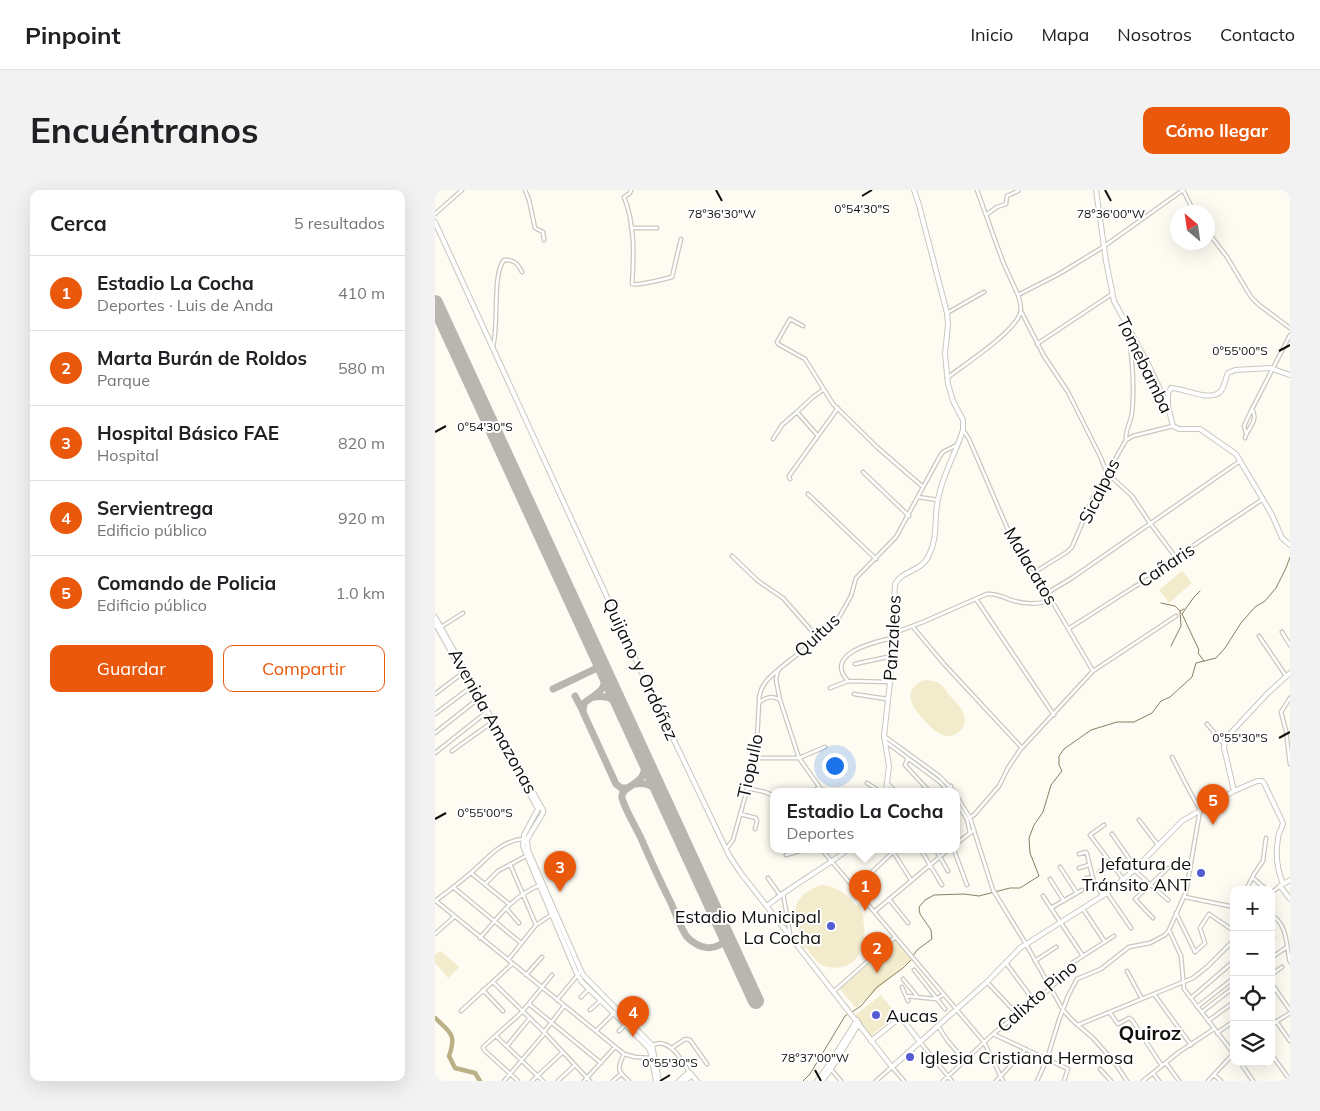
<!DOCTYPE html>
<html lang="es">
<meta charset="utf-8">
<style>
:root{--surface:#fff;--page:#f2f2f2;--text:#202124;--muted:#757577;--line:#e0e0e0;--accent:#ea580c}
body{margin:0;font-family:Mulish,sans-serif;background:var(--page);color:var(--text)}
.controls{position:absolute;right:15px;bottom:15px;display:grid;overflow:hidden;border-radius:10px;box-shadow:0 5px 20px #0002}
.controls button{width:45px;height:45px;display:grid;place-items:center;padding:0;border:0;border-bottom:1px solid var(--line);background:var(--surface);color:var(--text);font:25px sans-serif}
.compass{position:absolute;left:735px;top:15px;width:45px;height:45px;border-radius:50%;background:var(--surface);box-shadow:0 5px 20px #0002;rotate:331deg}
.you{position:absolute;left:399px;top:575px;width:18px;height:18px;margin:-12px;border:4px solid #fff;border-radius:50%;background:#1a73e8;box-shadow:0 0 0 8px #1a73e833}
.badge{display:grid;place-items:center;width:32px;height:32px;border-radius:50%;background:var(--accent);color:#fff;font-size:16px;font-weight:700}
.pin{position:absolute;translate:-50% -41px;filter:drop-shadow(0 1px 2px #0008)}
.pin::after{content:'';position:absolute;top:26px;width:18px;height:15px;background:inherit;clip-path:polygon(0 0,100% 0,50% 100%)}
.popup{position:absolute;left:335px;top:598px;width:190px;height:65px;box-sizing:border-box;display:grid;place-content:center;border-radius:10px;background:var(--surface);filter:drop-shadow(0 1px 4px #0005);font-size:16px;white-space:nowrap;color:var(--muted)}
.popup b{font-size:19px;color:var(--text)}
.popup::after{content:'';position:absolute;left:50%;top:100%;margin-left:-10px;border:10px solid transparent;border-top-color:var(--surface)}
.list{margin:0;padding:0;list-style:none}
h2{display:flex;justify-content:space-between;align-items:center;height:65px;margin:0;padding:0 20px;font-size:21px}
h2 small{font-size:16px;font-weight:400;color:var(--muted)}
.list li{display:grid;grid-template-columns:32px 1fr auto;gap:15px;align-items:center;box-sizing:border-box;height:75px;padding:0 20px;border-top:1px solid var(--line)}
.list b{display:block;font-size:19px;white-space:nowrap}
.list p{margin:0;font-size:16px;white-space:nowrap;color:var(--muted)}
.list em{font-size:16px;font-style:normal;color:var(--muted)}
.actions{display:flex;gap:10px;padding:15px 20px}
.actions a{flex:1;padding:11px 0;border:1px solid var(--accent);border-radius:10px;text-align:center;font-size:18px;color:var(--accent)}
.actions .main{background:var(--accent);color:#fff}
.icon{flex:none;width:28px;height:28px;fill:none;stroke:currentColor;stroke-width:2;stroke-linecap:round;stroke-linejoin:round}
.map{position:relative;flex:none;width:855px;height:891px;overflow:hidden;border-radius:10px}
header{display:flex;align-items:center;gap:30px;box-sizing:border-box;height:70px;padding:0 25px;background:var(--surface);border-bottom:1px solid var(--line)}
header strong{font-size:24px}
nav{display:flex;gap:28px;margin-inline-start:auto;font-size:18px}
.intro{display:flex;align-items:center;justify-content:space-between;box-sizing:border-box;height:120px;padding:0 30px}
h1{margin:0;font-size:35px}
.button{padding:12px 22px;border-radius:10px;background:var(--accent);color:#fff;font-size:18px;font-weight:700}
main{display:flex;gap:30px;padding:0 30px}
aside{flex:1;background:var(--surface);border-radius:10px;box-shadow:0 5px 20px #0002}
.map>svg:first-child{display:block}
.green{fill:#f2ebcc}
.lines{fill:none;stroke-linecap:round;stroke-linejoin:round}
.stream{stroke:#888062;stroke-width:1}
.river{stroke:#bbb187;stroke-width:4.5}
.taxiway{stroke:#b8b6ae;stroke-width:7}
.runway{stroke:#b8b6ae;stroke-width:16}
.street-casing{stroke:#c9c7be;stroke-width:5}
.secondary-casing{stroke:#c9c7be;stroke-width:6}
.street{stroke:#fff;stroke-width:2.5}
.secondary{stroke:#fff;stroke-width:4}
.ticks{fill:none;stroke:#100f0c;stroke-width:2}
.poi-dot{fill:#555bd2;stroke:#fff;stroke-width:2}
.labels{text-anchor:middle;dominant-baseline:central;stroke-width:4;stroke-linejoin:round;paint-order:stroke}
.street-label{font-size:18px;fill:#100f0c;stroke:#fff}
.poi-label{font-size:18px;fill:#100f0c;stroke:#fff;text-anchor:end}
.quarter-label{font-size:20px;font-weight:bold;fill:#100f0c;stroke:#fff}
.ticks-label{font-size:12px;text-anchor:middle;fill:#100f0c;stroke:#fff;stroke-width:4;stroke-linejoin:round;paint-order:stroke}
</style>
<header>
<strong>Pinpoint</strong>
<nav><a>Inicio</a><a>Mapa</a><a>Nosotros</a><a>Contacto</a></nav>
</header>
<div class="intro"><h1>Encuéntranos</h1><a class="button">Cómo llegar</a></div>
<main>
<aside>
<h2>Cerca<small>5 resultados</small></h2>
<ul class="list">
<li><span class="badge">1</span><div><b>Estadio La Cocha</b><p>Deportes · Luis de Anda</p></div><em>410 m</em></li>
<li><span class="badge">2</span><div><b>Marta Burán de Roldos</b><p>Parque</p></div><em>580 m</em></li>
<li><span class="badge">3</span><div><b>Hospital Básico FAE</b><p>Hospital</p></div><em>820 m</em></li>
<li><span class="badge">4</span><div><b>Servientrega</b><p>Edificio público</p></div><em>920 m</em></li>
<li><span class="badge">5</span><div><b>Comando de Policia</b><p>Edificio público</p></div><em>1.0 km</em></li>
</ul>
<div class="actions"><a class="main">Guardar</a><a>Compartir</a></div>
</aside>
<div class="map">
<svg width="855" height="891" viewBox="0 0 855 891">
<rect width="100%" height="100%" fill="#fefbf2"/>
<path class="green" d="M747 381 757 393 734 413 724 400Z
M490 490C495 490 500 491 505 494 509 497 512 502 515 506 524 515 538 529 524 542 510 553 497 539 488 529 475 515 467 499 490 490Z
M387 695C402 696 413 705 421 716L424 714 429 728 428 729C434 756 422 785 389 776 384 775 374 762 371 757L369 758C365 751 364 746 363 740 363 732 360 723 361 717 363 706 376 698 387 695Z
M463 748 479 767 421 818 405 799Z
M6 761 24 777 13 788 0 773V765Z
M446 805 462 825 436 846 420 825Z"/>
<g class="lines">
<path class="stream" d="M765 401 759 407 747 424 764 460 763 463 769 471
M726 413 740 416 745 421 749 419
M736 456 746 436 745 421
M478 766 482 760 497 749 496 740 485 724 484 717 490 710 499 705 529 704 544 706 575 698H585L604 686 595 663 594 648 599 635 608 622 616 595 627 581 624 575V566L629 559 656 540 682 532H699L717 523 726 511 735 507 757 487 761 473 781 468 790 458 806 433 820 417 830 411 841 398 851 378 855 367
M417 822 426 816 442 797 468 778 476 770
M368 891 375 884 410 826 413 824"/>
<path class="river" d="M0 828C15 842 22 844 14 866L20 878 40 883 45 891"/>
<path class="taxiway" d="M168 479C173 502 164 501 149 513L148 522 181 594 186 598H192
M118 499 160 479 163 473 162 466
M140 506 148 521
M159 507C171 505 181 508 187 519
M208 565C218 597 185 593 187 608 190 619 200 636 205 646 215 669 225 691 236 713 241 724 245 737 252 747 264 759 281 763 292 748
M200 594C213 592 222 597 228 609"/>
<path class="runway" d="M0 113 321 811"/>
<defs>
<path id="street" d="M90 0 94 10 100 38 108 42 109 50
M196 0 195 3 189 7C200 34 199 66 197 94 202 96 230 89 237 87L246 49
M542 0 568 72 583 105
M748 0 759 22
M0 24 27 0
M551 25 562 17 571 14 572 6 583 1
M196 38H222
M772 41 792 67 816 107 824 115 855 138
M512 123 549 102
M587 123 609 166 633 202 665 266 672 283 697 306 715 333 742 369
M368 136 355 129 342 152 343 154 370 169 398 214 443 258 488 297
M602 154 677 104
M58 156C64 135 57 84 69 70 79 69 83 74 87 82
M512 188C530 174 577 144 585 124 587 119 585 111 583 105L624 84 668 57 748 0
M362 222 378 207 388 200
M528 240 534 249 577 349 600 382 658 481
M811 243 809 236 817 219
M810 248C813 237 824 231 817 219L855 145
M338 249 347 235 362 222 383 246
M691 250C690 240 696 232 697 223 700 196 697 166 693 140
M428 282 474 326
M355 289 354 286 403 218
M373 304 441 369
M483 307 503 310
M297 366 323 391 348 408 383 448
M600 382 632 362 637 357 657 310 691 250 698 246 738 236
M612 403 637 388 805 271
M541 409 619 525
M6 437 28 423
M478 437 509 474 587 558
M633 439 699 397 723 384 753 359 828 309
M847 442 855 455
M459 443 488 432 552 404C562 403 567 407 576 410 588 414 604 415 616 410
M824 446 851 486
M420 474 457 466
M455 492 413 491C388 464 439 452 457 448
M395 498 413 491
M0 504 29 482
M419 504 452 509
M855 508 846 522 851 541 855 574
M324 512C324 497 332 489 343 480
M0 524 36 497
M772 534 788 553
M0 543 43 509
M449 546 504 586 520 602
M451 552 505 592 514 602
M17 561 56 533
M0 563 53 521
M321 568H364L390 557
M473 568 470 575 495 602
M432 593 446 602
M453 594 461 602
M312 598 330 602 339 606
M378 602 384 597
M388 602 364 568 345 510 341 490 342 484 344 479 392 441 403 429 416 406 421 388 461 347 505 266 508 262 522 255
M508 602 516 596
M521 605 535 628 558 700 591 754 628 820 638 831 658 848 680 873 692 891
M521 612 532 629 535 643
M305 624 321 628 322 631 320 639
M532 629 539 625 564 596 573 578 585 560 658 481 741 426
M704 630 723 655
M669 635 655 645 688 689
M677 644 700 677
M521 654 539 640
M291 659 298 650 321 568 324 513C330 507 338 505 345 510
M387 660 549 852 568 891
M457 660 476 690
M486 660 507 695
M501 660 513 681
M519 660 532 695
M644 664 651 662 652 664 659 693 662 694 667 706
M351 665 368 660
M75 674 101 735
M625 677 642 703
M644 678 654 675
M699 680 733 710
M664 682 675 674
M36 683 74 714
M333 688 345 705
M651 688 658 687
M818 688 832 700
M615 689 629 711
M50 694 63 681 91 666
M18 697 86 753
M420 698 458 662
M811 700 819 684 828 671 831 648
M348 703 355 744
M672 703 696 738
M836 703 845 696
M608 706 648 766
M750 707 799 717
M454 709 473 733
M0 711C13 702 25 692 37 682 53 668 65 651 88 649
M1 711 189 864 200 867 216 868
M71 718 84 733
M616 718 647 700
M648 719 670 752
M439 722 513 660
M741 723 760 762 770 753 765 738 774 724 799 741
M836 725C853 734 851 756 855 772
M718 728 700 709 733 678
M734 740 746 766 749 799 799 864
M0 744 19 727
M836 745 838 747
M45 748C64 726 77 707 105 695
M836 768 852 757
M73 770 101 735 116 725
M600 771 621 757
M571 773 599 811
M479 780 510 819
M692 781 707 809
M91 785 107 767
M836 785 847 777
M468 789 482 806
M58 792 110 843 155 891
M552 792 582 824
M836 793 855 820
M467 797 473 811
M48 800 68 821
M398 802 460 747
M836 803 841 799
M719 804 756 855
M471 806 501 809 508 805
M146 807 154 799
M756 808 799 771
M122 810 146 781
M94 814 166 873
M762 817 799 788
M155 820 165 811
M26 821 77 774
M767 822 799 797
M675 823 683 834 694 828 697 830 727 876
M773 831 799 812
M841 831 855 851
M643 835 758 788 772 777 799 750
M836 835 855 823
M503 836 512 850 524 864
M161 841 182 820
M184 841 190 835
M109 842 129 816
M782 843 799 831
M558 844 633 879 629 891
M61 846 108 891
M485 852 517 891
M218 855C234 847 247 870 254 882
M72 856 94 829
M237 858 250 849 255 850 272 874
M189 864C182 878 182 881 194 891
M836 864 855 890
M805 872 818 891
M731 873 744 891
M393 876 406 891
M665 879 676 891
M718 883 724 891
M779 885 786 891
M69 891 110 843
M83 891 49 860 48 857 87 822 117 785
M97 891 128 862
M123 891 140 875
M149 891 180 857
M178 891 186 884
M441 891 457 877 469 891
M508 891 558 844 616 798 637 773 679 746
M561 891 591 859
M602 891 612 869 624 830 633 806 642 789 666 779 694 757 715 753 730 745 734 740 751 702 765 620 754 600 737 567
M708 891 744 862 779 839
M773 891 799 863"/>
<path id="secondary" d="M661 0 671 71 679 111 714 176 733 216 738 236 744 239H765L801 264 837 325 847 348 855 355
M0 32 212 494 294 665 305 682 457 877 552 792 585 758 672 703 699 680 747 631 799 601 822 591H827L829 593 848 633C847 639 843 643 843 649 840 665 842 679 848 694
M733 215V203L736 198C749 198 774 212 785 202 790 197 790 189 793 183L800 180 835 178 855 185
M0 427 108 620V623L94 646 92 650 93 660 146 781 149 786 217 855 224 891
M0 433 33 492
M63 546 103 619 89 645 88 656 142 784 147 792 212 856 215 860 221 891
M799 601 789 558 790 549 832 504 855 483
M451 602 454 576 449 546 455 492 460 394C467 380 487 382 494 365 504 346 498 325 504 305 509 282 521 262 528 240V230L518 211 513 194 510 164 513 135 512 123 484 15 479 0
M855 690 845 696 855 709
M332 716C357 695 387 680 412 660
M342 730 351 725
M436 851 466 827 485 852
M244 891 254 882 262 891
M250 891 257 885
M382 891 393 876 422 830
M387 891 396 879 424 833"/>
</defs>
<use href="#street" class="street-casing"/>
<use href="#secondary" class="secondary-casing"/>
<use href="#street" class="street"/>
<use href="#secondary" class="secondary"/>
</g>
<path class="ticks" d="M281 0 287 11M670 0 676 11M427 6 437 0M844 161 855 155M0 242 11 236M844 548 855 542M0 629 11 623M380 880 386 891M225 891 235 885"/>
<g class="poi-dot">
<circle cx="766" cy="683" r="5"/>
<circle cx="396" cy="736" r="5"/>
<circle cx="441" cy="825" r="5"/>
<circle cx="475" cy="867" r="5"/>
</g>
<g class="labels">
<g class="street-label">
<text transform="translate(710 175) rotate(64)">Tomebamba</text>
<text transform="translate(664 301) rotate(-64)">Sicalpas</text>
<text transform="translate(731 375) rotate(-34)">Cañaris</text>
<text transform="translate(596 376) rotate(59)">Malacatos</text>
<text transform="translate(382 445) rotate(-43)">Quitus</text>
<text transform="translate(457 448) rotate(-87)">Panzaleos</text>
<text transform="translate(206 479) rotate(65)">Quijano y Ordóñez</text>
<text transform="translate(58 531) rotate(61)">Avenida Amazonas</text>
<text transform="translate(315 576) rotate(-78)">Tiopullo</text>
<text transform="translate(602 806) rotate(-41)">Calixto Pino</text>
</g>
<g class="poi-label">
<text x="756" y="673">Jefatura de<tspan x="756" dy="21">Tránsito ANT</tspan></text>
<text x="386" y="726">Estadio Municipal<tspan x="386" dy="21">La Cocha</tspan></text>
<text x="451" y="825" text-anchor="start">Aucas</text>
<text x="485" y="867" text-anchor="start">Iglesia Cristiana Hermosa</text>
</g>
<g class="quarter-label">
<text x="715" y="842">Quiroz</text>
</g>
</g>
<g class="ticks-label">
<text x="427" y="23">0°54'30"S</text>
<text x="287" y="28">78°36'30"W</text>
<text x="676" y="28">78°36'00"W</text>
<text x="805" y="165">0°55'00"S</text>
<text x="50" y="241">0°54'30"S</text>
<text x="805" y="552">0°55'30"S</text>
<text x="50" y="627">0°55'00"S</text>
<text x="380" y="872">78°37'00"W</text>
<text x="235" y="877">0°55'30"S</text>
</g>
</svg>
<div class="controls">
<button>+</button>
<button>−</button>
<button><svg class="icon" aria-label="locate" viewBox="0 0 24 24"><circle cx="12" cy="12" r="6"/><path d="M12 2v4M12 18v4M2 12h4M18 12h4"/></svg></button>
<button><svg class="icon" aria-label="layers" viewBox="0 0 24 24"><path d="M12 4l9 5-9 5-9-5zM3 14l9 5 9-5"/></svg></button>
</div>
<svg class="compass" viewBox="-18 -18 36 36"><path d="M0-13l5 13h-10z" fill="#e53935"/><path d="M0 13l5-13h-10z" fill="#757577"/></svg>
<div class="you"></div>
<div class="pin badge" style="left:430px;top:721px">1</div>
<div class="popup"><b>Estadio La Cocha</b>Deportes</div>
<div class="pin badge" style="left:442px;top:783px">2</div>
<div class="pin badge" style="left:125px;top:702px">3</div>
<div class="pin badge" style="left:198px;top:847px">4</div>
<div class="pin badge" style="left:778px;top:635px">5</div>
</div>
</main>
